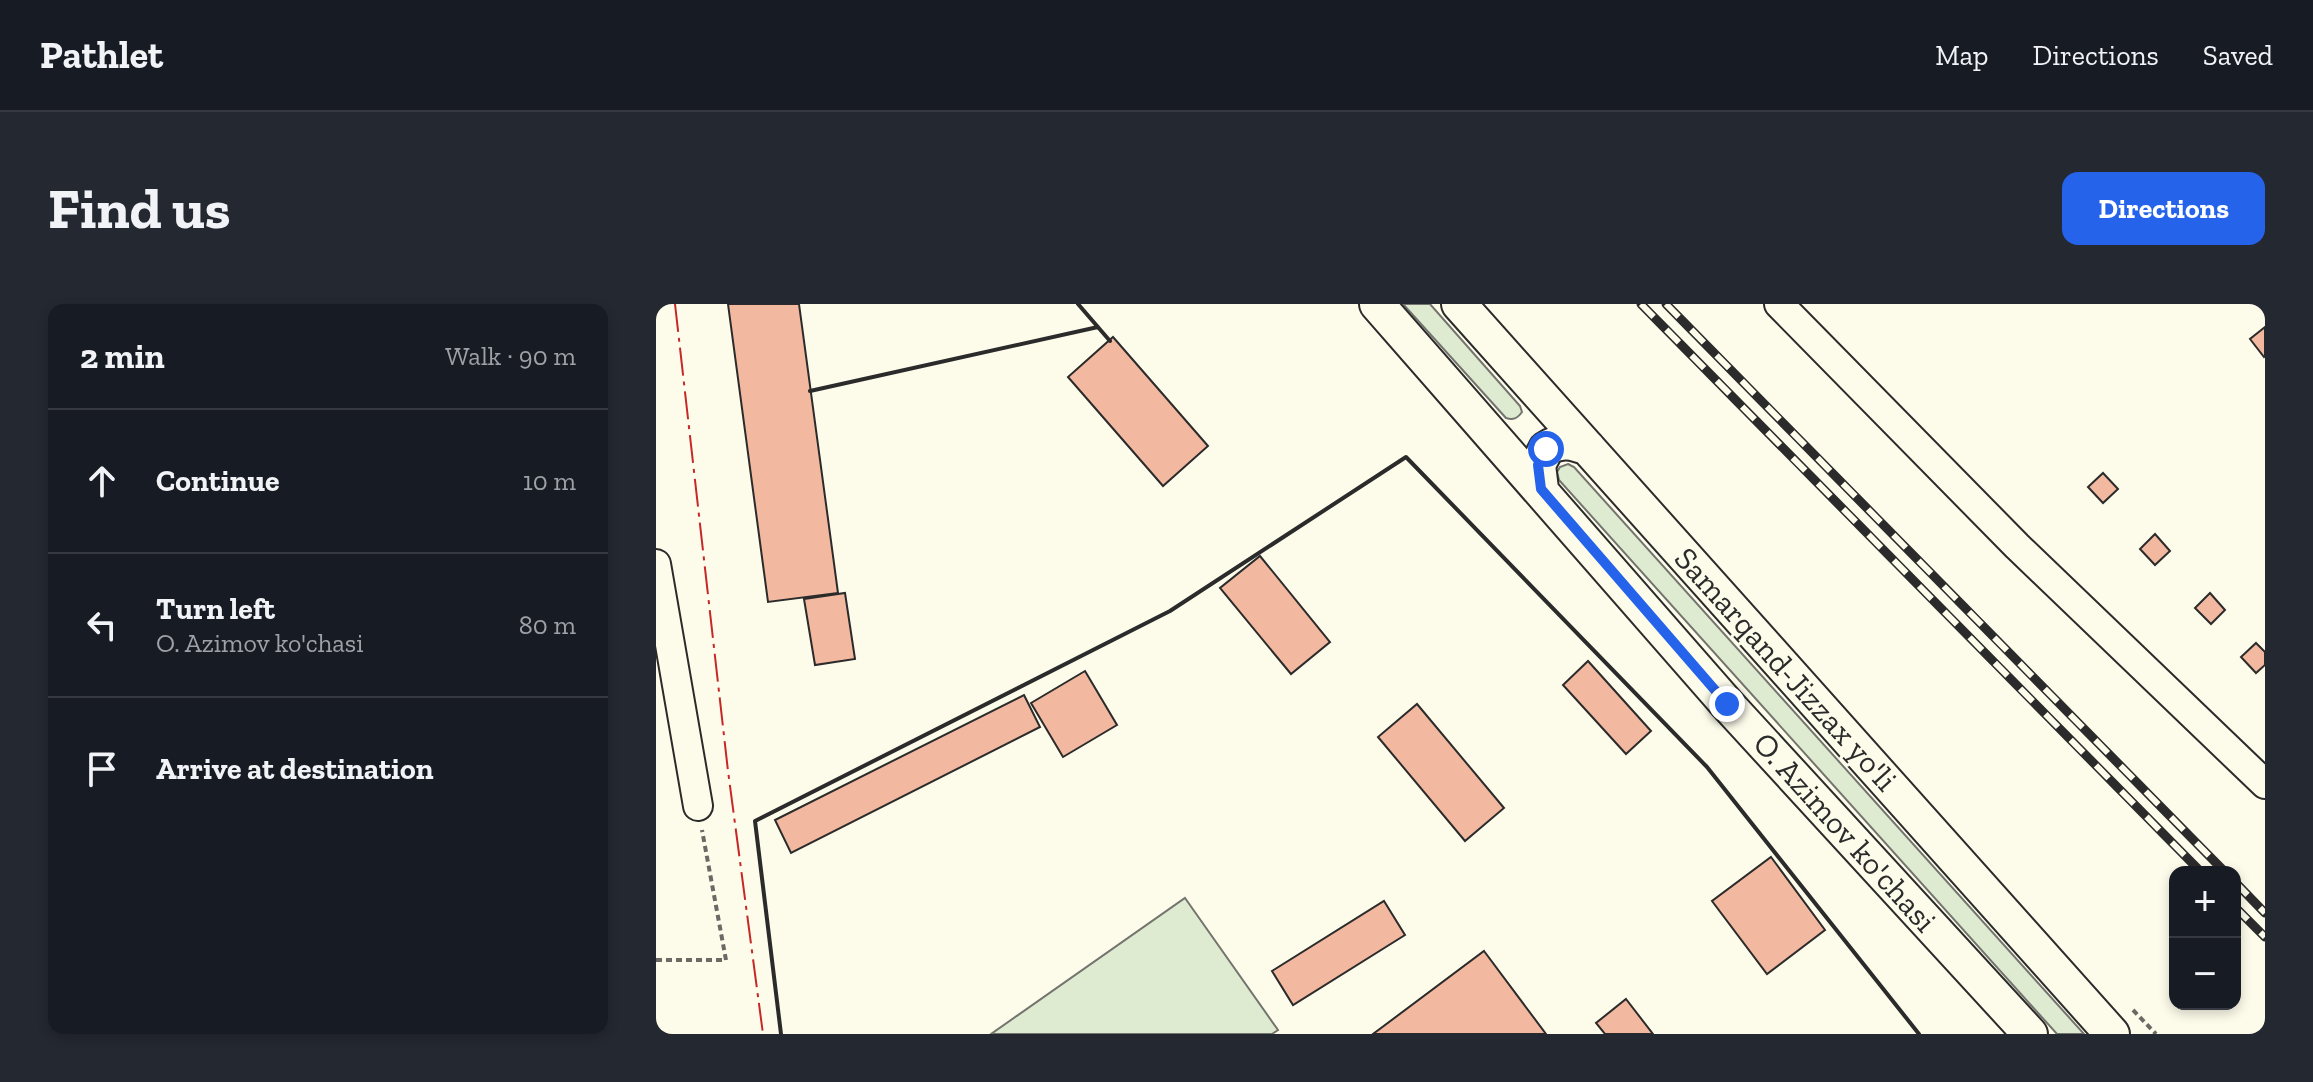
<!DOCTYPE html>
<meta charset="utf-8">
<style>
:root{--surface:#171b24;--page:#242831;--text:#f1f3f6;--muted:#9ea1a6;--line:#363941;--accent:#2563eb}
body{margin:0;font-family:"Zilla Slab",serif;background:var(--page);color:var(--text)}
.controls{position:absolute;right:24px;bottom:24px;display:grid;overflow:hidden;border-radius:16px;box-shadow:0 4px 12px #0003}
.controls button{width:72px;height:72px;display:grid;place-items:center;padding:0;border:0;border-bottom:2px solid var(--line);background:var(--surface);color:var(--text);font:40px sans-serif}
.stop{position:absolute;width:24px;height:24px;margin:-18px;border:6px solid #2563eb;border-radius:50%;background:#fff}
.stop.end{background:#2563eb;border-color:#fff;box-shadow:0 2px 8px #0008}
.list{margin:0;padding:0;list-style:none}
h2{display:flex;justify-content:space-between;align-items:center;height:104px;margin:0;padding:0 32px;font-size:34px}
h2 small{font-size:26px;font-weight:400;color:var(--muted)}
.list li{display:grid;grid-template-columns:52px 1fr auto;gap:24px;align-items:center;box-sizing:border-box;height:144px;padding:0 32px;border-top:2px solid var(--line)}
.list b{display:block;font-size:30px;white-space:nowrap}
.list p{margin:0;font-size:26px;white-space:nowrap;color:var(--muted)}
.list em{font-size:26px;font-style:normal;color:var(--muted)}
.icon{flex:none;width:44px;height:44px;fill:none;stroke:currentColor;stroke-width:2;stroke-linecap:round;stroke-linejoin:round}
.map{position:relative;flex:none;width:1609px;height:730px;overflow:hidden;border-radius:16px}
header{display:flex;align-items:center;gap:48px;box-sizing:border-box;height:112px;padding:0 40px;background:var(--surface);border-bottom:2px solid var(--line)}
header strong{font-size:38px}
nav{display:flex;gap:44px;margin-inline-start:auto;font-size:28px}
.intro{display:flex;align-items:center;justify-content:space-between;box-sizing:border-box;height:192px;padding:0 48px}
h1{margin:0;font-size:56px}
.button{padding:20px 36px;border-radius:16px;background:var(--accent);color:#fff;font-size:28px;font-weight:700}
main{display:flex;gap:48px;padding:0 48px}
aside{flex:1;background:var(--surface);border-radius:16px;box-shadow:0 4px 12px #0003}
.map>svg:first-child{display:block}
.green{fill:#deebd1;stroke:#74746e;stroke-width:2}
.building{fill:#f2b8a0;stroke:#2b2b2b;stroke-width:2}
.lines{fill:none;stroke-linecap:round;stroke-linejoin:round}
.minor-casing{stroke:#2b2b2b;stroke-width:32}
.major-casing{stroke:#2b2b2b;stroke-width:38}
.path{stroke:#6a6964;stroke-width:4;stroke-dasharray:6 4;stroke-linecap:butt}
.minor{stroke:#fdfbea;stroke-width:28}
.major{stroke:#fdfbea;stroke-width:34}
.rail-casing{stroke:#2b2b2b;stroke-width:9}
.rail{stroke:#fdfbea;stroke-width:6;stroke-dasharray:18;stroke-linecap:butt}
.wall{stroke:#2b2b2b;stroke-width:4}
.power{stroke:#c62828;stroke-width:2;stroke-dasharray:28 6 4 6;stroke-linecap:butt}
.route{stroke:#2563eb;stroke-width:10}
.labels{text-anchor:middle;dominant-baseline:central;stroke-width:6;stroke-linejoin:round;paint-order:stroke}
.street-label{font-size:32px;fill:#2b2b2b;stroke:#fdfbea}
</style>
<header>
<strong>Pathlet</strong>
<nav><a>Map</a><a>Directions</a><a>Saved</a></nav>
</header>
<div class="intro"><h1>Find us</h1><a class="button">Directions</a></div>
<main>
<aside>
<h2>2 min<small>Walk · 90 m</small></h2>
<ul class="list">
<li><svg class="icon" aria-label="ahead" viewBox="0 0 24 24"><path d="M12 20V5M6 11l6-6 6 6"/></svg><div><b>Continue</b></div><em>10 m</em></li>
<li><svg class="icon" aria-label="left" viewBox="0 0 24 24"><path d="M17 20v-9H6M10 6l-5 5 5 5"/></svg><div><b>Turn left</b><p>O. Azimov ko'chasi</p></div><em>80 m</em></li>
<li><svg class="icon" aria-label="arrive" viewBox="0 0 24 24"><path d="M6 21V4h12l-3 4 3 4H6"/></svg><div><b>Arrive at destination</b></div></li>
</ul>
</aside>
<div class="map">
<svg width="1609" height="730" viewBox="0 0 1609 730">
<rect width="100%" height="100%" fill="#fdfbea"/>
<path class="green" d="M747 0H774L864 102 866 108C861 115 857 116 850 114Z
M912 160 918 163 1428 730H1401L903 176 901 168 904 163Z
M529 594 622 726 616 730H335Z"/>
<path class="building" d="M72 0H143L182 289 112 298Z
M1609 23V52L1608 53 1594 35Z
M457 33 552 142 507 182 412 73Z
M1447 169 1462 185 1447 199 1432 183Z
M1499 230 1514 247 1499 261 1484 245Z
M604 252 674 338 635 370 564 284Z
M189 289 199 355 159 361 148 295Z
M1554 289 1569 306 1555 320 1539 304Z
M1600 339 1609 348V361L1600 369 1585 353Z
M932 357 995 427 970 450 907 381Z
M429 367 461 421 407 453 375 399Z
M368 391 384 423 135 549 119 516Z
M761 400 848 504 809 537 722 433Z
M1115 553 1169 626 1111 670 1056 597Z
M728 597 749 631 637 701 616 667Z
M828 647 890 730H717Z
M970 695 997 730H949L940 719Z"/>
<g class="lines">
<defs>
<path id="minor" d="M1123 0 1361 242 1609 480
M0 260 42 502"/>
<path id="major" d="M721 0 1071 400 1374 730
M803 0 1456 730
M885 185 882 161 890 145C904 135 917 138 932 144"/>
</defs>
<use href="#minor" class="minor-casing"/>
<use href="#major" class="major-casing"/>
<path class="path" d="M0 656H70L46 526
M1477 706 1500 730"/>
<use href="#minor" class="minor"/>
<use href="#major" class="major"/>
<defs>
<path id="rail" d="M985 0 1545 568
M1010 0 1569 568
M1579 578 1609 609
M1579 603 1609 633"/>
</defs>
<use href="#rail" class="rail-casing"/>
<use href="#rail" class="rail"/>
<path class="wall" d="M422 0 454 37
M154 87 442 23
M125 730 99 517 514 307 750 153 1051 463 1263 730"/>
<path class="power" d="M19 0 72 467 107 730"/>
</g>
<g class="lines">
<path class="route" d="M890 145 882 161 885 185 1071 400"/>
</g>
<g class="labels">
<g class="street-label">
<text transform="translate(1130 365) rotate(48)">Samarqand-Jizzax yo'li</text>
<text transform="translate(1189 528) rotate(48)">O. Azimov ko'chasi</text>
</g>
</g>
</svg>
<div class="controls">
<button>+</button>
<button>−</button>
</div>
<div class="stop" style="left:890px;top:145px"></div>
<div class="stop end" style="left:1071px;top:400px"></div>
</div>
</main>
